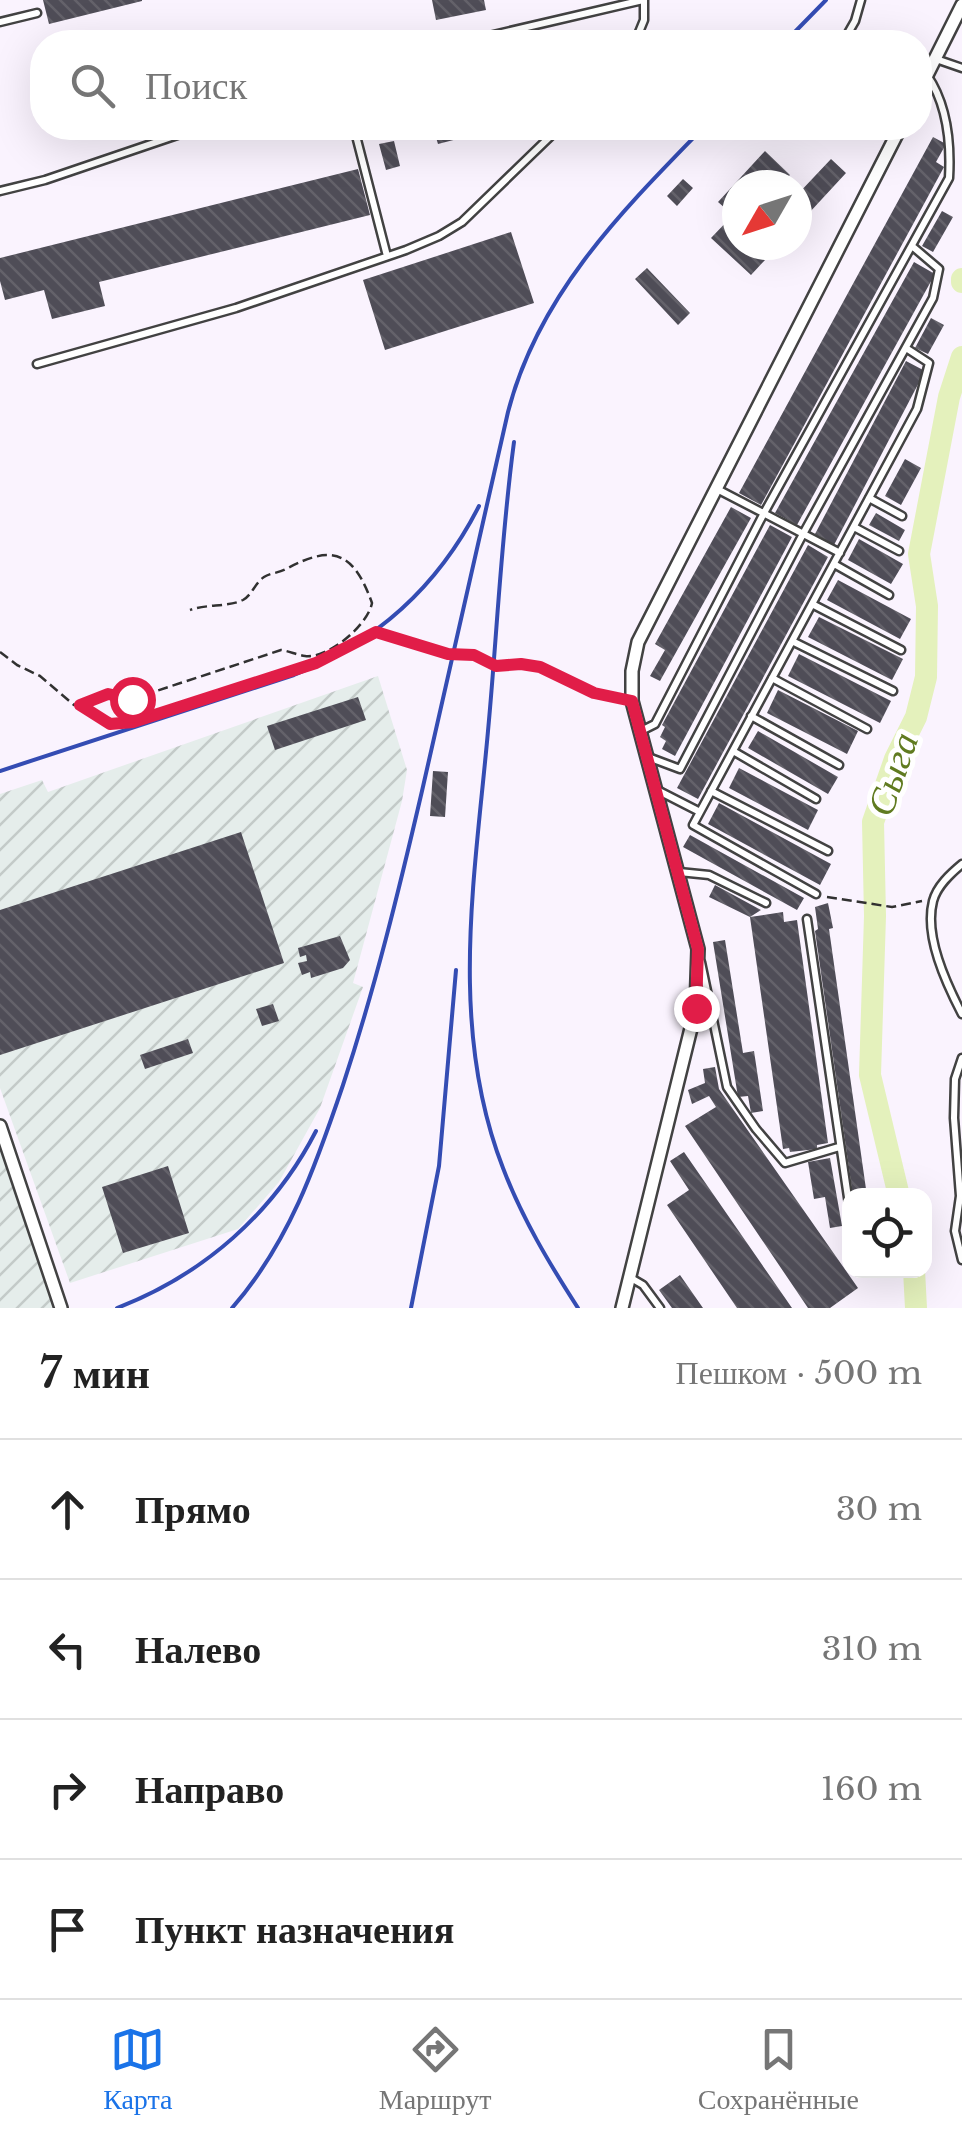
<!DOCTYPE html>
<html lang="ru">
<meta charset="utf-8">
<style>
:root{--surface:#fff;--page:#f6f6f6;--text:#222;--muted:#767676;--line:#e0e0e0;--accent:#1a73e8}
body{margin:0;font-family:"Libre Baskerville",serif;background:var(--page);color:var(--text)}
.controls{position:absolute;right:30px;bottom:30px;display:grid;overflow:hidden;border-radius:20px;box-shadow:0 10px 40px #0002}
.controls button{width:90px;height:90px;display:grid;place-items:center;padding:0;border:0;border-bottom:2px solid var(--line);background:var(--surface);color:var(--text);font:50px sans-serif}
.compass{position:absolute;left:722px;top:170px;width:90px;height:90px;border-radius:50%;background:var(--surface);box-shadow:0 10px 40px #0002;rotate:231deg}
.stop{position:absolute;width:30px;height:30px;margin:-22px;border:8px solid #e11d48;border-radius:50%;background:#fff}
.stop.end{background:#e11d48;border-color:#fff;box-shadow:0 2px 10px #0008}
.list{margin:0;padding:0;list-style:none}
h2{display:flex;justify-content:space-between;align-items:center;height:130px;margin:0;padding:0 40px;font-size:42px}
h2 small{font-size:32px;font-weight:400;color:var(--muted)}
.list li{display:grid;grid-template-columns:65px 1fr auto;gap:30px;align-items:center;box-sizing:border-box;height:140px;padding:0 40px;border-top:2px solid var(--line)}
.list b{display:block;font-size:38px;white-space:nowrap}
.list em{font-size:32px;font-style:normal;color:var(--muted)}
.icon{flex:none;width:55px;height:55px;fill:none;stroke:currentColor;stroke-width:2;stroke-linecap:round;stroke-linejoin:round}
.map{position:relative;flex:none;width:962px;height:1308px;overflow:hidden}
.search{position:absolute;background:var(--surface);box-shadow:0 10px 40px #0002;left:30px;right:30px;top:30px;height:110px;display:flex;align-items:center;gap:25px;box-sizing:border-box;padding:0 35px;border-radius:40px;color:var(--muted);font-size:38px}
.sheet{height:690px;background:var(--surface)}
nav{display:flex;justify-content:space-around;align-items:center;box-sizing:border-box;height:140px;border-top:2px solid var(--line);background:var(--surface);font-size:28px;color:var(--muted)}
nav a{display:grid;justify-items:center;gap:5px}
nav .on{color:var(--accent)}
.map>svg:first-child{display:block}
.industrial{fill:url(#industrial-furrows)}
.lines{fill:none;stroke-linecap:round;stroke-linejoin:round}
.river{stroke:#e4f1bc;stroke-width:22}
.building{fill:url(#building-back-hatch)}
.service-casing{stroke:#424242;stroke-width:11}
.minor-casing{stroke:#424242;stroke-width:16}
.path{stroke:#313131;stroke-width:2.5;stroke-dasharray:10 5;stroke-linecap:butt}
.service{stroke:#fff;stroke-width:6}
.minor{stroke:#fff;stroke-width:11}
.rail{stroke:#344cb3;stroke-width:4}
.route{stroke:#e11d48;stroke-width:12}
.labels{text-anchor:middle;dominant-baseline:central;stroke-width:10;stroke-linejoin:round;paint-order:stroke}
.water-label{font-size:38px;font-style:italic;fill:#607b20;stroke:#fff}
</style>
<div class="map">
<svg width="962" height="1308" viewBox="0 0 962 1308">
<defs>
<pattern id="industrial-furrows" width="10" height="10" patternUnits="userSpaceOnUse" patternTransform="scale(2.5)"><rect width="10" height="10" fill="#e5edeb"/><path d="M-1 1l2-2M0 10L10 0M9 11l2-2" fill="none" stroke="#c3cac8"/></pattern>
<pattern id="building-back-hatch" width="6" height="6" patternUnits="userSpaceOnUse" patternTransform="scale(2.5)"><rect width="6" height="6" fill="#4f4d57"/><path d="M-1 5l2 2M0 0l6 6M5-1l2 2" fill="none" stroke="#64626a"/></pattern>
</defs>
<rect width="100%" height="100%" fill="#faf3fe"/>
<path class="industrial" d="M378 676 407 770 402 801 353 983 363 987 320 1108 279 1182 238 1229 70 1283 0 1088V794L42 780 48 792Z
M0 1150 54 1308H0Z"/>
<g class="lines">
<path class="river" d="M962 279V282
M899 1196 870 1075 875 916 873 822 895 759 916 717 926 677 927 606 919 554 949 397 962 357
M914 1270 916 1308"/>
</g>
<path class="building" d="M43 0H142V1L49 24Z
M432 0H484L486 10 436 20Z
M447 128H496V129L438 144 434 131Z
M933 137 946 144 936 162 944 167 761 505 739 493Z
M394 141 400 166 386 170 379 144Z
M765 151 790 175 781 185H737V245H779L751 275 711 238 733 215 718 202Z
M831 159 846 173 797 226V195Z
M358 169 370 215 99 282 105 306 52 319 44 290 5 300 0 281V258Z
M683 179 693 188 677 206 667 196Z
M942 211 953 217 933 252 922 246Z
M511 232 534 303 385 350 363 280Z
M914 262 935 274 797 525 775 513Z
M647 268 690 313 678 325 635 279Z
M931 318 944 325 928 354 915 348Z
M906 361 925 371 834 545 815 534Z
M905 459 921 468 901 505 885 496Z
M731 507 751 518 660 681 650 676 665 650 655 644Z
M876 513 905 530 899 541 869 525Z
M770 525 792 537 675 756 662 749 666 741 660 737 665 727 662 725Z
M859 539 903 564 891 584 848 560Z
M808 545 828 557 698 799 677 788Z
M838 580 911 619 900 639 827 600Z
M819 617 903 659 892 680 808 637Z
M799 654 891 701 880 723 788 676Z
M778 690 858 731 847 754 767 713Z
M358 697 366 720 275 750 267 726Z
M758 731 838 777 828 794 748 748Z
M739 768 818 810 808 830 729 788Z
M433 771 448 772 445 817 430 816Z
M719 803 831 864 820 885 708 824Z
M241 832 284 963 0 1055V910Z
M690 835 804 898 797 910 683 847Z
M715 885 761 910 750 917 709 897Z
M828 903 833 928 829 929 867 1196H853L815 931 818 929 815 907Z
M783 912 784 922 797 920 828 1143 817 1145V1149L790 1152 789 1148 783 1149 750 917Z
M340 936 350 960 343 968 311 978 310 972 302 975 298 963 307 961 306 955 300 957 298 948Z
M725 940 743 1053 754 1051 763 1111 751 1113 748 1096 738 1097 713 942Z
M273 1004 279 1021 262 1026 256 1009Z
M188 1039 193 1053 145 1069 140 1055Z
M715 1067 719 1089 728 1102 858 1288 830 1308H808L685 1126 716 1107 709 1096 692 1104 688 1090 705 1083 703 1069Z
M684 1152 792 1308H737L667 1205 689 1190 670 1161Z
M830 1158 842 1226 830 1228 825 1197 814 1199 808 1162Z
M168 1166 189 1233 123 1253 102 1187Z
M680 1275 703 1308H672L659 1290Z"/>
<g class="lines">
<defs>
<path id="service" d="M0 22 37 13
M463 42 643 0
M635 42 644 20V0
M843 42 855 21 861 0
M936 59 962 68
M354 128 387 256
M778 130 780 128
M0 191 45 180 198 128
M37 364 236 308 406 250 439 236 462 222 559 128
M717 489 840 553
M869 498 902 516
M854 527 899 551
M834 564 889 595
M812 604 901 650
M792 641 893 691
M772 678 867 729
M751 716 839 765
M641 731 655 724 764 513 949 178C951 143 947 104 927 75
M733 751 816 799
M648 757 680 769 803 534 933 298 939 269 912 246
M657 790 700 812 693 825 816 894
M711 791 828 851
M700 812 917 409 929 363 906 348
M962 864C950 874 937 886 933 901 924 936 946 983 962 1014
M679 872 709 875 766 903
M807 919 850 1211
M701 962 727 1087 756 1129 785 1163 839 1147
M962 1058 955 1079 954 1118 960 1196 955 1231 962 1260
M631 1278 643 1285 660 1308"/>
<path id="minor" d="M920 89 962 5
M0 1126 61 1308
M622 1308 696 1008 698 949 632 701V671L638 642 900 128"/>
</defs>
<use href="#service" class="service-casing"/>
<use href="#minor" class="minor-casing"/>
<path class="path" d="M0 652 17 665 40 676 74 705 108 693 132 699 281 650C289 651 297 655 305 656 328 659 368 625 372 603 354 553 334 543 286 569 279 573 270 573 264 577 255 583 252 595 243 600 229 607 206 604 190 610
M81 706 110 723 133 722 316 663 376 632 449 654 474 655 502 668 521 664 540 667 594 693 621 700
M827 897 892 907 922 901"/>
<use href="#service" class="service"/>
<use href="#minor" class="minor"/>
<path class="rail" d="M785 42 826 0
M514 442C501 538 497 635 488 731 475 876 448 1027 503 1168 522 1218 549 1263 578 1308
M0 771 294 675C377 642 439 585 479 506
M117 1308C203 1275 274 1213 316 1131
M232 1308C289 1243 316 1165 343 1085 375 988 399 890 422 791 450 664 480 538 508 412 538 295 621 212 703 128
M411 1308 439 1166 456 970"/>
</g>
<g class="lines">
<path class="route" d="M132 699 108 694 80 705 110 724 133 722 316 663 376 632 448 654 474 655 496 666 521 664 540 667 594 693 632 701 698 949 696 1008"/>
</g>
<g class="labels">
<g class="water-label">
<text transform="translate(892 774) rotate(-71)">Сыга</text>
</g>
</g>
</svg>
<div class="controls">
<button><svg class="icon" aria-label="locate" viewBox="0 0 24 24"><circle cx="12" cy="12" r="6"/><path d="M12 2v4M12 18v4M2 12h4M18 12h4"/></svg></button>
</div>
<svg class="compass" viewBox="-18 -18 36 36"><path d="M0-13l5 13h-10z" fill="#e53935"/><path d="M0 13l5-13h-10z" fill="#767676"/></svg>
<div class="stop" style="left:132px;top:699px"></div>
<div class="stop end" style="left:696px;top:1008px"></div>
<div class="search"><svg class="icon" aria-label="search" viewBox="0 0 24 24"><circle cx="10" cy="10" r="6"/><path d="M15 15l6 6"/></svg>Поиск</div>
</div>
<section class="sheet">
<h2>7 мин<small>Пешком · 500 m</small></h2>
<ul class="list">
<li><svg class="icon" aria-label="ahead" viewBox="0 0 24 24"><path d="M12 20V5M6 11l6-6 6 6"/></svg><div><b>Прямо</b></div><em>30 m</em></li>
<li><svg class="icon" aria-label="left" viewBox="0 0 24 24"><path d="M17 20v-9H6M10 6l-5 5 5 5"/></svg><div><b>Налево</b></div><em>310 m</em></li>
<li><svg class="icon" aria-label="right" viewBox="0 0 24 24"><path d="M7 20v-9h11M14 6l5 5-5 5"/></svg><div><b>Направо</b></div><em>160 m</em></li>
<li><svg class="icon" aria-label="arrive" viewBox="0 0 24 24"><path d="M6 21V4h12l-3 4 3 4H6"/></svg><div><b>Пункт назначения</b></div></li>
</ul>
</section>
<nav>
<a class="on"><svg class="icon" aria-label="map" viewBox="0 0 24 24"><path d="M3 6l6-2 6 2 6-2v14l-6 2-6-2-6 2zM9 4v14M15 6v14"/></svg>Карта</a>
<a><svg class="icon" aria-label="directions" viewBox="0 0 24 24"><path d="M12 3l9 9-9 9-9-9zM9 14v-3h6M13 9l2 2-2 2"/></svg>Маршрут</a>
<a><svg class="icon" aria-label="saved" viewBox="0 0 24 24"><path d="M7 4h10v16l-5-4-5 4z"/></svg>Сохранённые</a>
</nav>
